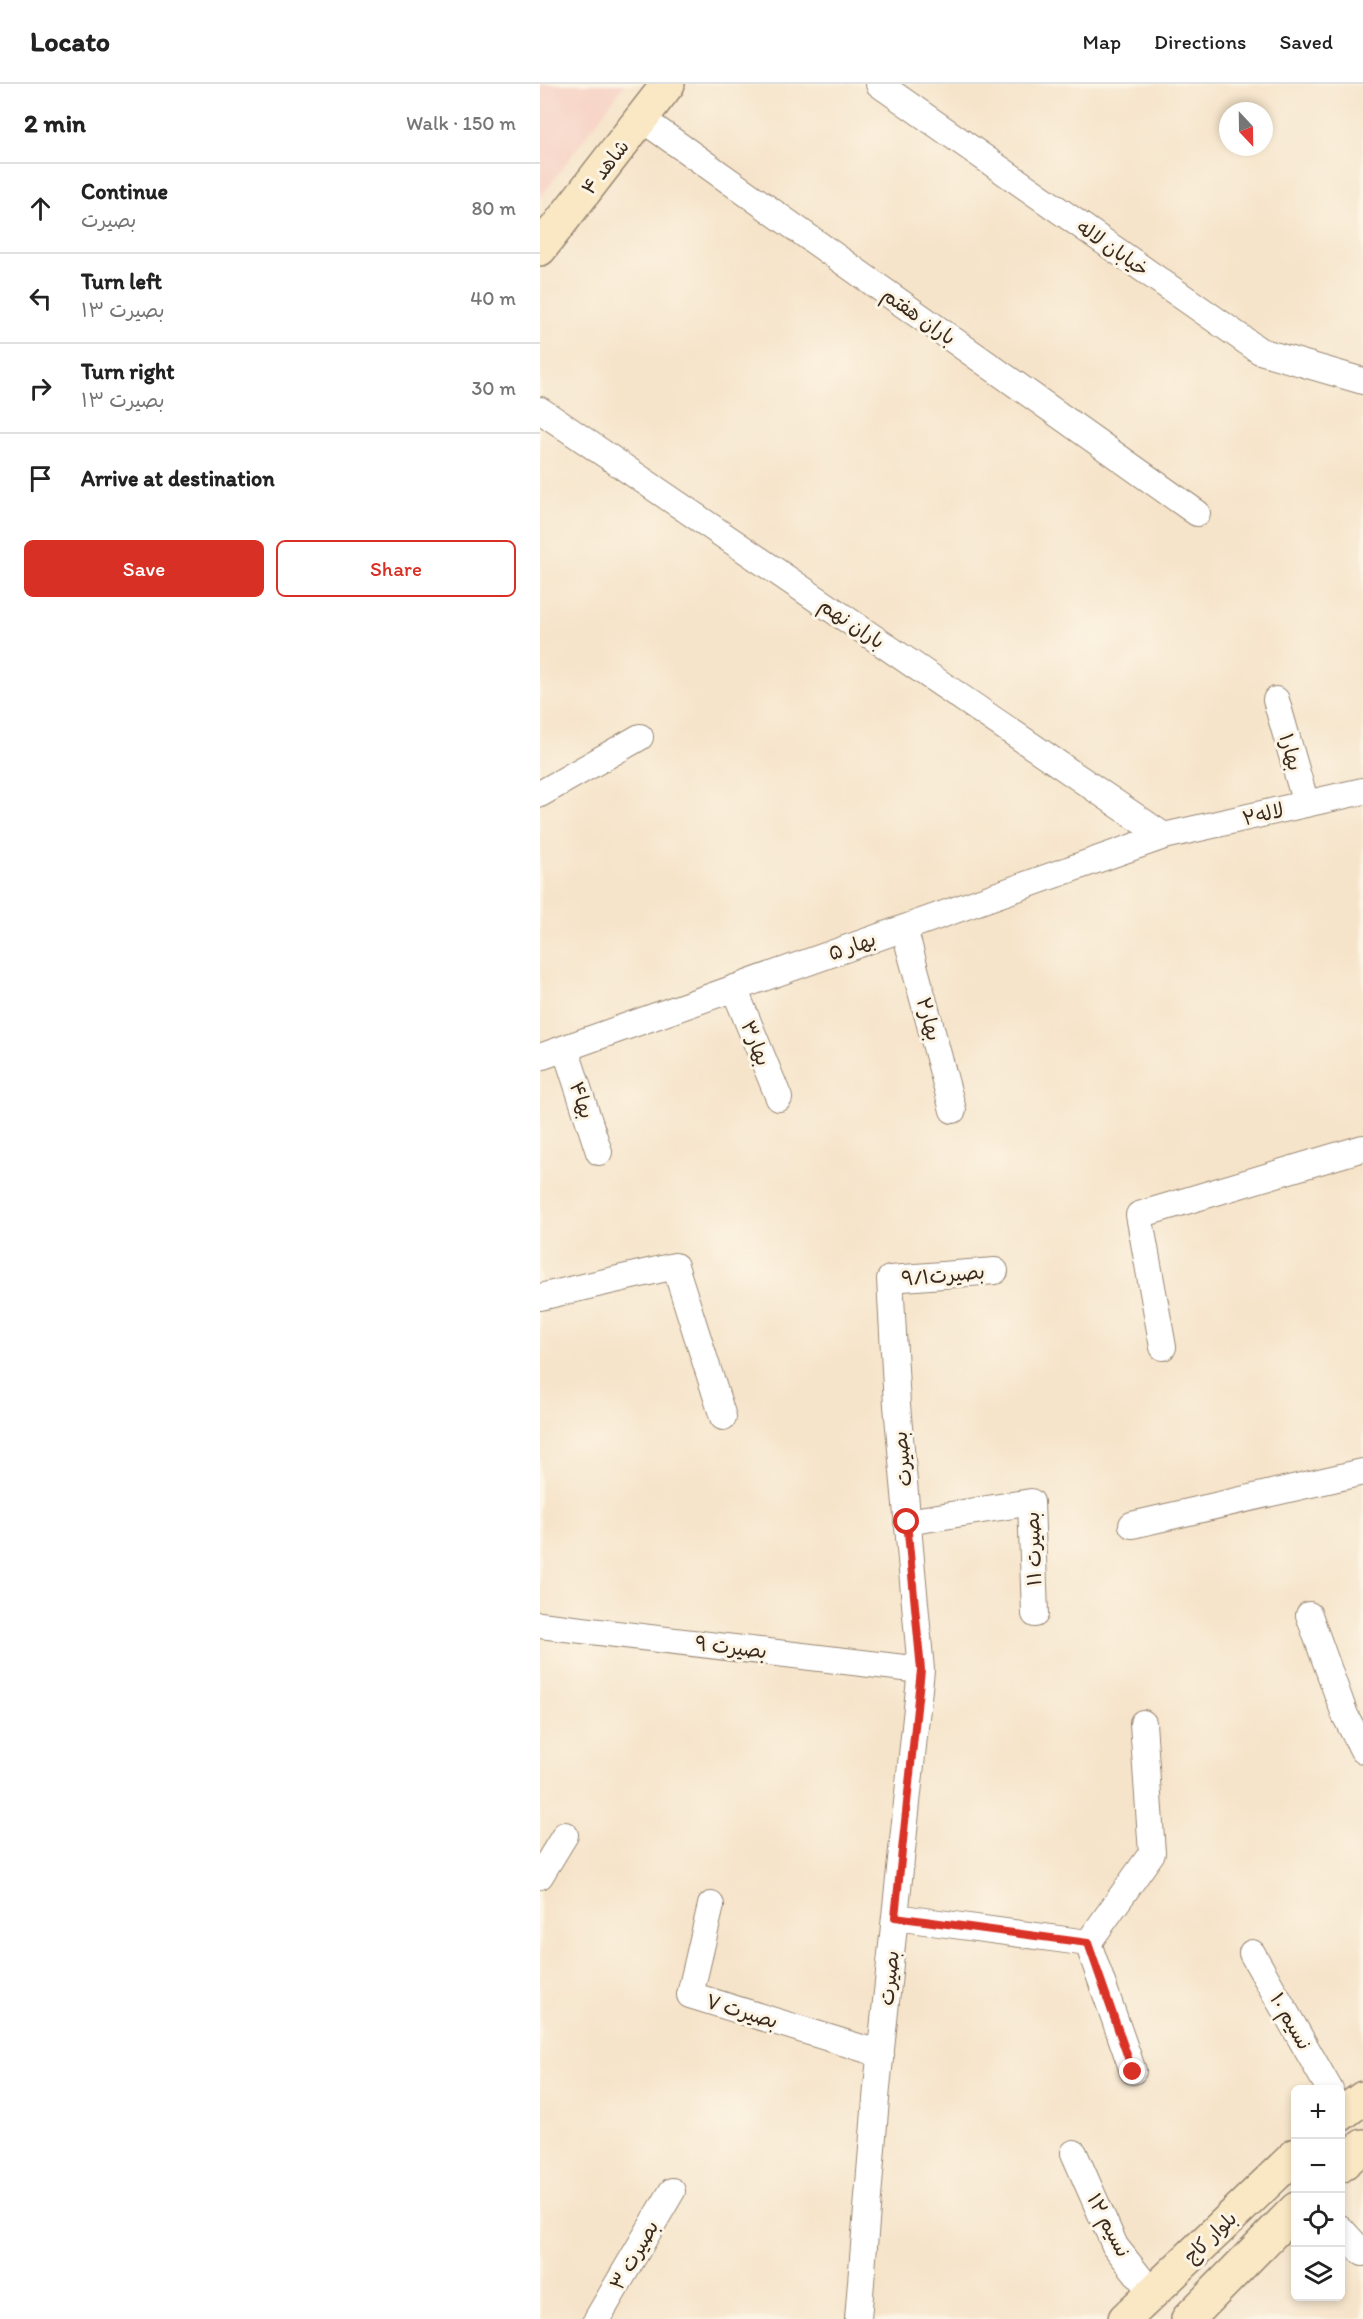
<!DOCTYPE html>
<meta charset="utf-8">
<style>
:root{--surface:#fff;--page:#f6f6f6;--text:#222;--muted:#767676;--line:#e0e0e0;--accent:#d93025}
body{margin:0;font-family:Itim,"Playpen Sans Arabic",sans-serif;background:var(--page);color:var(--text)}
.controls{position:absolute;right:18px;bottom:18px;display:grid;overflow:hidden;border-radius:9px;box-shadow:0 3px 9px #0003}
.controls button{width:54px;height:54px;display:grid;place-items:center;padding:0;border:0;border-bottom:2px solid var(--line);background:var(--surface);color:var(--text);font:30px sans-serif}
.compass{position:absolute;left:679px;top:18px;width:54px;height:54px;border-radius:50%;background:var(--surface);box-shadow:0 3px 9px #0003;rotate:158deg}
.stop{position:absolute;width:18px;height:18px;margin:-14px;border:4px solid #d93025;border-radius:50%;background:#fff}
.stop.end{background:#d93025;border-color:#fff;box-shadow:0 2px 6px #0008}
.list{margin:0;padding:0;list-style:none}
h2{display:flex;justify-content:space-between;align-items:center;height:78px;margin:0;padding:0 24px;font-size:26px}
h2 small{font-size:20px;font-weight:400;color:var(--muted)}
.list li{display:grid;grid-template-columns:39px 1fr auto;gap:18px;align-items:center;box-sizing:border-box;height:90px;padding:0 24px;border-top:2px solid var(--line)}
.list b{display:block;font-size:22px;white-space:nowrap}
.list p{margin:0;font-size:20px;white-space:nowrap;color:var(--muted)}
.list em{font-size:20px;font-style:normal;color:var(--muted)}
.actions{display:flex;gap:12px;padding:18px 24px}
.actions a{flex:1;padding:14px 0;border:2px solid var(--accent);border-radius:9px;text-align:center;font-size:21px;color:var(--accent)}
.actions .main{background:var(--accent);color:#fff}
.icon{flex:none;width:33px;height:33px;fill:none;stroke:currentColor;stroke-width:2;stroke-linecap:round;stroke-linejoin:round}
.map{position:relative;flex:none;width:823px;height:2235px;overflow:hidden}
header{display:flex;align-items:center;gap:36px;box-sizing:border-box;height:84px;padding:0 30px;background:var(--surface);border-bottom:2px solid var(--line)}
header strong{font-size:28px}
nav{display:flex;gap:33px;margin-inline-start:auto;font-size:21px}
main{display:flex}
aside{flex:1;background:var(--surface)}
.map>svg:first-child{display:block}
.built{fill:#f6d1c5}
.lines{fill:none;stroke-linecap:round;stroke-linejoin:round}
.street-casing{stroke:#988774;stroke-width:28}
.secondary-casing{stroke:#988774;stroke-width:36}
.street{stroke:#fff;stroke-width:26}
.secondary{stroke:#fae7c3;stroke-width:33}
.route{stroke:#d93025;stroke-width:8}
.labels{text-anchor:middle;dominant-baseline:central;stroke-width:6;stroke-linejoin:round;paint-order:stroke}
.street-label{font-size:20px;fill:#3b2a1e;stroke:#fcf5e5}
</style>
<header>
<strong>Locato</strong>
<nav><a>Map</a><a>Directions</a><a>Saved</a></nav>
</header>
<main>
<aside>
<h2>2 min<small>Walk · 150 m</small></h2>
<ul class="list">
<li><svg class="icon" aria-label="ahead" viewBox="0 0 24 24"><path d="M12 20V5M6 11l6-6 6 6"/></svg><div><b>Continue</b><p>بصیرت</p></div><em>80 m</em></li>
<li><svg class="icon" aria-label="left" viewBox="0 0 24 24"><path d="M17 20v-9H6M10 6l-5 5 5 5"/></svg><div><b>Turn left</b><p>بصیرت ۱۳</p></div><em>40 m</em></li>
<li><svg class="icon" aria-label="right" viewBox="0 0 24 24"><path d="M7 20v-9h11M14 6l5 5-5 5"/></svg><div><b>Turn right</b><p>بصیرت ۱۳</p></div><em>30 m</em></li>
<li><svg class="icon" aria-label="arrive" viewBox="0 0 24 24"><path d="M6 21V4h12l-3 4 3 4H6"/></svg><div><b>Arrive at destination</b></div></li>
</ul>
<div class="actions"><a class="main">Save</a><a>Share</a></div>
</aside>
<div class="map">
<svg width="823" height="2235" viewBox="0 0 823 2235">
<rect width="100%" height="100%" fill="#fcf5e5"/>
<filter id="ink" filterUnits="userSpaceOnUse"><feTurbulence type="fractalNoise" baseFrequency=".0167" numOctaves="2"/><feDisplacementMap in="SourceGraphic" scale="12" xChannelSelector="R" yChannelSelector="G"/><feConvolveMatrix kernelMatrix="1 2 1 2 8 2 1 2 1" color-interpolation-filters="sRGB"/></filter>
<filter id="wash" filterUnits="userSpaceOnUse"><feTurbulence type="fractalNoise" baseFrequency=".008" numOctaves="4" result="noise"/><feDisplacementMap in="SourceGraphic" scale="24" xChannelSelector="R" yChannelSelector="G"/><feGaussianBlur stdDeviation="1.35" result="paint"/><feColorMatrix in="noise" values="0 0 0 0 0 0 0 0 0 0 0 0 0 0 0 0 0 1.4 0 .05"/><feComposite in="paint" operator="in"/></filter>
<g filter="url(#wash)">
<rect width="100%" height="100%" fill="#f6e4ca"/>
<path class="built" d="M0 0H85L0 114Z"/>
</g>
<g filter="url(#ink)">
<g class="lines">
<defs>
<path id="street" d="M339 0 720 267 823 297
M102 35 657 429
M0 326 624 752
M736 616 766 720
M0 710 100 653
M364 844 413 1026
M194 904 239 1014
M25 964 59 1068
M0 973 624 752 823 707
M0 1213 135 1182 183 1333
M623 1263 599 1131 823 1064
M367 1438 491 1418 495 1530
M592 1441 823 1388
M769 1531 805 1631 823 1666
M0 1541 381 1586
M0 1792 25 1751
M171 1821 150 1911 341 1970
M355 1833 548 1859 593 1987
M548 1859 612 1769 603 1639
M712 1869 790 2006
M534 2069 575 2162 612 2209
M800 2144 823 2169
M57 2235 132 2107
M318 2235 337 2003 381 1586 357 1321 350 1195 455 1187"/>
<path id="secondary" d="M0 165 128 0
M800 2031 823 2014
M800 2082 823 2062
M585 2235 756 2071
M648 2235 756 2125"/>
</defs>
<use href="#street" class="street-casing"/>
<use href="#secondary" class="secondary-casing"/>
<use href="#street" class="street"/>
<use href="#secondary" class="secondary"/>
</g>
</g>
<g class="lines" filter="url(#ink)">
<path class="route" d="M367 1438 381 1586 355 1833 548 1859 593 1988"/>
</g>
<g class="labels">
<g class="street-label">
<text transform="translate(65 83) rotate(-52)">شاهد ۴</text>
<text transform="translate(573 164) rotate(35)">خیابان لاله</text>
<text transform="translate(379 232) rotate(35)">باران هفتم</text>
<text transform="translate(312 539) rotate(34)">باران نهم</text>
<text transform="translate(751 668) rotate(74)">بهار۱</text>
<text transform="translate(723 730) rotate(-13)">لاله۲</text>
<text transform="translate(312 862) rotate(-19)">بهار ۵</text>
<text transform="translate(389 935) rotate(75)">بهار۲</text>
<text transform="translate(216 959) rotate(68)">بهار۳</text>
<text transform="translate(42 1016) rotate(72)">بها۴</text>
<text transform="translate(403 1191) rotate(-5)">بصیرت۹/۱</text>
<text transform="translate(362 1375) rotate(-95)">بصیرت</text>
<text transform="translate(493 1465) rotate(-92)">بصیرت ۱۱</text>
<text transform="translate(191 1563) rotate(7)">بصیرت ۹</text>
<text transform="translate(349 1894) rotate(-84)">بصیرت</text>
<text transform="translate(202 1927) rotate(17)">بصیرت ۷</text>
<text transform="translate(751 1937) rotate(60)">نسیم ۱۰</text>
<text transform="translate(569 2141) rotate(62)">نسیم ۱۲</text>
<text transform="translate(670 2153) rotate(-44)">بلوار کاج</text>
<text transform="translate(94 2171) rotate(-60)">بصیرت ۳</text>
</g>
</g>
</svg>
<div class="controls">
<button>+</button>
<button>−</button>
<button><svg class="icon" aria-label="locate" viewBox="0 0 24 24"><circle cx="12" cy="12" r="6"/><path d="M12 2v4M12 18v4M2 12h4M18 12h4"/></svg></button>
<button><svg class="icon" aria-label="layers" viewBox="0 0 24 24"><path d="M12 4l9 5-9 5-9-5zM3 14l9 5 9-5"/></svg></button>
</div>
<svg class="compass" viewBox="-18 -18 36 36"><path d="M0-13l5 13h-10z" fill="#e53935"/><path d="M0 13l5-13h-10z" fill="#767676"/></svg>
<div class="stop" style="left:367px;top:1438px"></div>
<div class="stop end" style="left:593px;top:1988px"></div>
</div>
</main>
